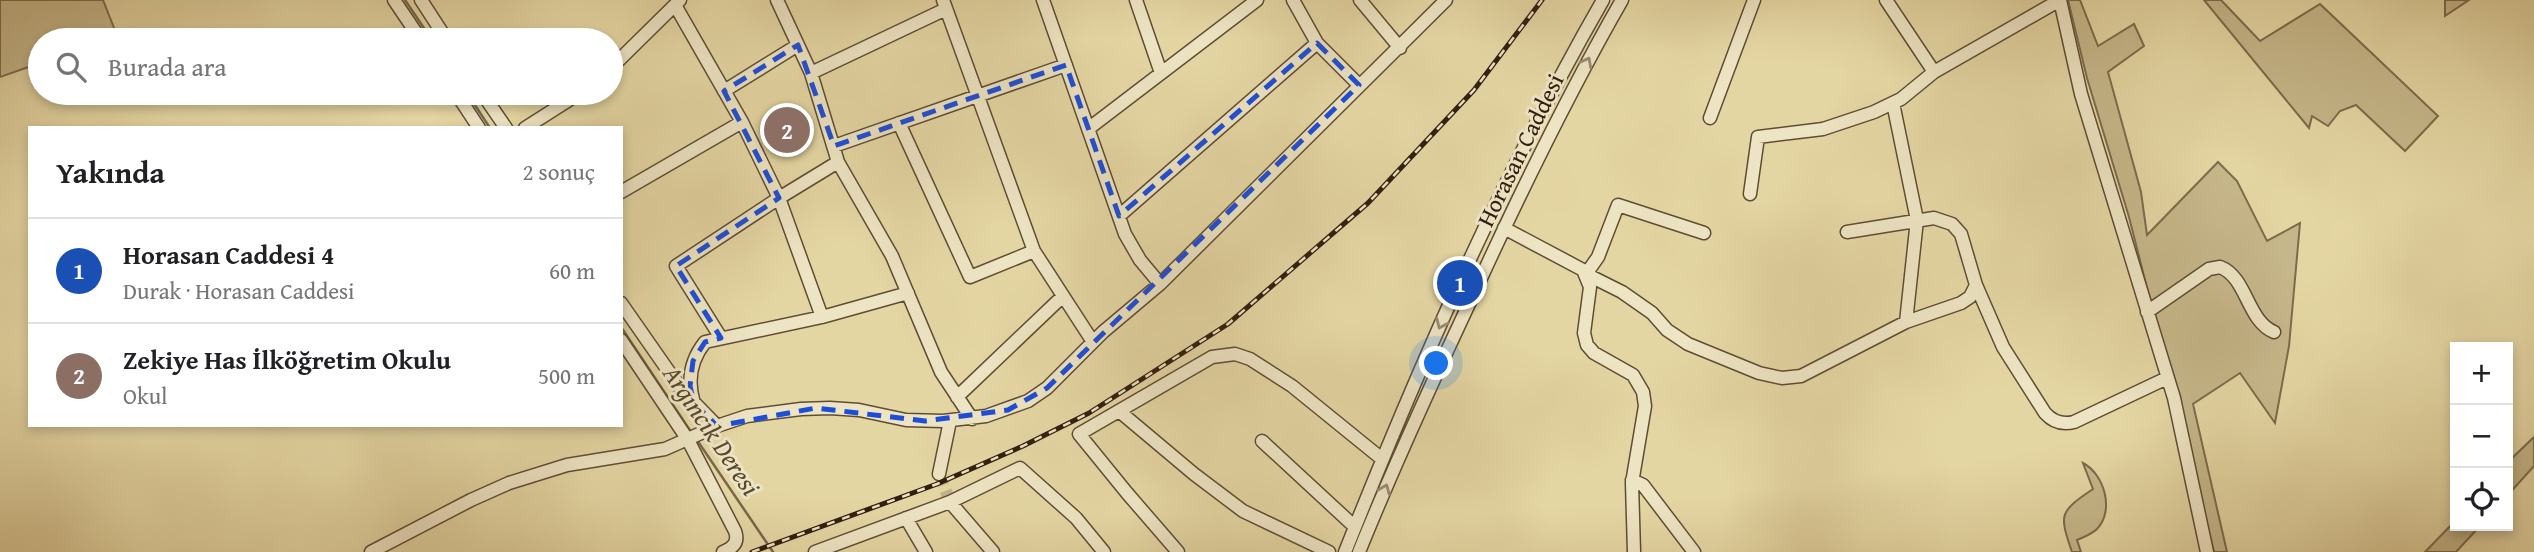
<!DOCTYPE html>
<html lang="tr">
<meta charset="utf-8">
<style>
:root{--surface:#fff;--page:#f6f6f6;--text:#202124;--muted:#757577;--line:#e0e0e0;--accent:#0f766e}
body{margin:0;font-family:"Gentium Book Plus",serif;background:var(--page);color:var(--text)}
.controls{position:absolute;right:21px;bottom:21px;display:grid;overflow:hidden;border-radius:0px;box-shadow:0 4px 10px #0003}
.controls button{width:63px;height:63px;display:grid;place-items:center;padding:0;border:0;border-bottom:2px solid var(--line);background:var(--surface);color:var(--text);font:35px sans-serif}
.you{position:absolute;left:1437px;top:364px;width:24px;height:24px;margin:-18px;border:5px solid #fff;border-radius:50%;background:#1a73e8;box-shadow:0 0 0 10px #1a73e833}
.badge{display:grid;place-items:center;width:46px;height:46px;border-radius:50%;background:var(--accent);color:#fff;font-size:23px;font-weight:700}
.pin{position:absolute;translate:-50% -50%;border:4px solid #fff;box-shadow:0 2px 7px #0006}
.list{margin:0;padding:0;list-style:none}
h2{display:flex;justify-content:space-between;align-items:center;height:91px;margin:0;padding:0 28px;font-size:30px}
h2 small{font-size:23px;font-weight:400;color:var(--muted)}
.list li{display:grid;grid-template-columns:46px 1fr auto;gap:21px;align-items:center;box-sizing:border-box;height:105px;padding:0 28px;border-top:2px solid var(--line)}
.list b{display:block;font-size:26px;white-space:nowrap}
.list p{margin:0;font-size:23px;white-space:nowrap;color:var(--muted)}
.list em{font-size:23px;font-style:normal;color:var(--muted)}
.icon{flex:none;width:38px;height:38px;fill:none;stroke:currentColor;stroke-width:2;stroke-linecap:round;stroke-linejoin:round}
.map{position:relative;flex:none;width:2534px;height:552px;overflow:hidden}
.search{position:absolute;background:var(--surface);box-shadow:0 4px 10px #0003;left:28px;top:28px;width:595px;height:77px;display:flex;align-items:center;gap:18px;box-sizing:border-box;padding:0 24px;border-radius:38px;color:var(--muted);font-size:26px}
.panel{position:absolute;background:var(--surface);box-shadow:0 4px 10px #0003;left:28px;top:126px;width:595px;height:301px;border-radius:0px}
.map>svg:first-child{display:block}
.green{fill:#c6b78a;stroke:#7c6b4d;stroke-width:2}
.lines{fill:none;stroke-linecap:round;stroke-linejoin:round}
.stream{stroke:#78684a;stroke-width:2.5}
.minor-tunnel{stroke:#c0b186;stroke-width:12;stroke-dasharray:12 6;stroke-linecap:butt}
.minor-casing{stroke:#5e4d35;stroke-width:15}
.minor{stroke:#ede4c3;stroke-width:12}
.rail-casing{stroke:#311f10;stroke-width:5}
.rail{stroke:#ede4c3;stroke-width:2.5;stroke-dasharray:8;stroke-linecap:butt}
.oneway{stroke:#988b72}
.marked{fill:none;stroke:#1d4ed8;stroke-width:5;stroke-dasharray:14 9;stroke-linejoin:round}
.labels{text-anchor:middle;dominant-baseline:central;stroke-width:6;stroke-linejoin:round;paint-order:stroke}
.street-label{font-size:24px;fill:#311f10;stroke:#ede4c3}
.water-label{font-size:26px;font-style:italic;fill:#5a4932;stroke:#ede4c3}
</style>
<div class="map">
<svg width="2534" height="552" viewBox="0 0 2534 552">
<rect width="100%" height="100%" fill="#e4d6a3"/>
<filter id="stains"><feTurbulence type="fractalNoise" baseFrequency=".00286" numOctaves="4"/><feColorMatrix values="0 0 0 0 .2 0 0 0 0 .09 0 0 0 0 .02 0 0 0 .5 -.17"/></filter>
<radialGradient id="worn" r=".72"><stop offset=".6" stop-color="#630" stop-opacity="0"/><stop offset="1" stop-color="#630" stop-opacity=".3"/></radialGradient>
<path class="green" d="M0 0H103L118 38 111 40H40V63L0 77Z
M2068 0H2080L2098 46 2134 24 2144 46 2108 72 2141 192 2147 235 2218 162 2237 181 2267 241 2300 223 2289 346 2275 423 2240 373 2193 404 2227 552H2214L2129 217 2087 78Z
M2204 0H2221L2260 41 2320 4 2438 116 2405 151 2356 105 2340 111 2328 126 2312 116 2309 128Z
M2445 0H2469L2445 16Z
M2534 437V466L2508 495V462Z
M2083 463C2104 474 2115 510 2097 529 2092 534 2084 537 2077 540L2081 552H2072C2059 514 2059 512 2093 489Z
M2455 521V526H2480L2456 552H2425Z"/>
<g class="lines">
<path class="stream" d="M405 0 432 40
M467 93 490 128
M621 327 691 432
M697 440 773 552"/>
<path class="minor-tunnel" d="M939 474 950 502"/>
<defs>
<path id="minor" d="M394 0 421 40
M421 0 447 40
M777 0 811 73 838 162 892 256 941 372 972 419
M943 0 1034 251 1093 342
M1043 0 1125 234 1140 260 1160 284
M1136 0 1161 73
M1293 0 1317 43 1359 85
M1360 0 1400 48
M1886 0 1934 72
M2060 0 2081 94 2174 398 2207 552
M675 5 742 122 779 198 822 317
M611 68 680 0
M811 73 946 9
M724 91 798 45
M456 93 479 128
M482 93 506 128
M1893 103 1917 220 1906 322
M1710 118 1754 0
M899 123 970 277 1034 251
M525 128 580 93
M1088 129 1257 0
M834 146 1066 65
M621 192 742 122
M1750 194 1758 137 1823 129 1874 112 1901 99 1934 72 2060 0
M1119 216 1317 43
M1504 228 1583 270 1590 287 1584 333 1587 345 1594 353 1633 375 1643 392 1645 406 1632 483 1634 552
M1847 232 1934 218 1952 224 1961 234 1976 285 2003 347 2045 413C2053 422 2062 425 2074 422L2167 378
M1704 233 1618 205 1598 257 1586 274 1622 292 1652 313 1667 330 1688 344 1759 373 1782 378 1801 376 1906 322 1961 303 1970 297 1976 285
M621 303 681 389 717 426
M2147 312 2209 269 2220 267C2247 277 2247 321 2274 332
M721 338 676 266 779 198 838 162
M621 340 688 440 735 531C739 542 733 548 723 552
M957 397 1063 296
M694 403C687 381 690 361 705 342L822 317 908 293
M1119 411 1194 474 1243 511 1329 552
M1262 441 1355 527
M939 474 950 421
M1632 480 1643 485 1694 552
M950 502 993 552
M906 518 926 552
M371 552 471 500 509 483 567 465 665 449 717 426 747 416 801 409 830 408 859 410 906 420 943 421 986 416 1028 401 1047 388 1103 332 1160 284 1446 0
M815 552 950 502 1020 468 1076 518 1104 552
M1178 552 1127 493 1079 434 1212 357 1235 354 1250 359 1292 386 1382 459
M1345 552C1420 364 1502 176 1603 0
M1359 552C1395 463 1435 376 1476 289 1521 191 1568 94 1622 0"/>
</defs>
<use href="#minor" class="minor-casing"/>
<use href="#minor" class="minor"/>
<defs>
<path id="rail" d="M752 552 937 484 1023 446 1089 413 1228 324 1368 203 1474 90 1542 0"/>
</defs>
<use href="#rail" class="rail-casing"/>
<use href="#rail" class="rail"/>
</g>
<defs><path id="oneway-chevron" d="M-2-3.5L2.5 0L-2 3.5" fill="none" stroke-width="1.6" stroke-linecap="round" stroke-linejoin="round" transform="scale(1.75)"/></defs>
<g class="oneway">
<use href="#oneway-chevron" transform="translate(1587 62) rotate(-62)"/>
<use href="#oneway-chevron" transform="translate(1441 324) rotate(114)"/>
<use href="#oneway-chevron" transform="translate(1385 489) rotate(-68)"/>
</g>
<path class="marked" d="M1317 43 1359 85 1047 388 1008 410 925 421 816 408 717 426 694 403 690 386 693 361 705 342 721 338 676 266 779 198 724 91 798 45 834 146 1066 65 1119 216Z"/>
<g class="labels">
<g class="street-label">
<text transform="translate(1520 150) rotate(-64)">Horasan Caddesi</text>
</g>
<g class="water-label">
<text transform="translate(712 430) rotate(56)">Argıncık Deresi</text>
</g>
</g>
<rect width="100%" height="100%" filter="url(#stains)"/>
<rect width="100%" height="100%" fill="url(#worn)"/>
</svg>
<div class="controls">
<button>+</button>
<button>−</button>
<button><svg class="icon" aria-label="locate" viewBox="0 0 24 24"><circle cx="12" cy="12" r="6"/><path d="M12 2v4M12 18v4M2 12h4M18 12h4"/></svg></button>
</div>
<div class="you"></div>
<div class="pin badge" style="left:1460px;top:283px;background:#1a4fb4">1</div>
<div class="pin badge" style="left:787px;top:130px;background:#8d6e63">2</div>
<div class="search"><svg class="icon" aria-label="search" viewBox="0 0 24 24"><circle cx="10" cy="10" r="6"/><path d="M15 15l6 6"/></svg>Burada ara</div>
<section class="panel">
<h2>Yakında<small>2 sonuç</small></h2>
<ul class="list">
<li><span class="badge" style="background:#1a4fb4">1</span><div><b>Horasan Caddesi 4</b><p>Durak · Horasan Caddesi</p></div><em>60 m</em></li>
<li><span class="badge" style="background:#8d6e63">2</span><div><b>Zekiye Has İlköğretim Okulu</b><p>Okul</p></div><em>500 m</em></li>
</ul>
</section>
</div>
